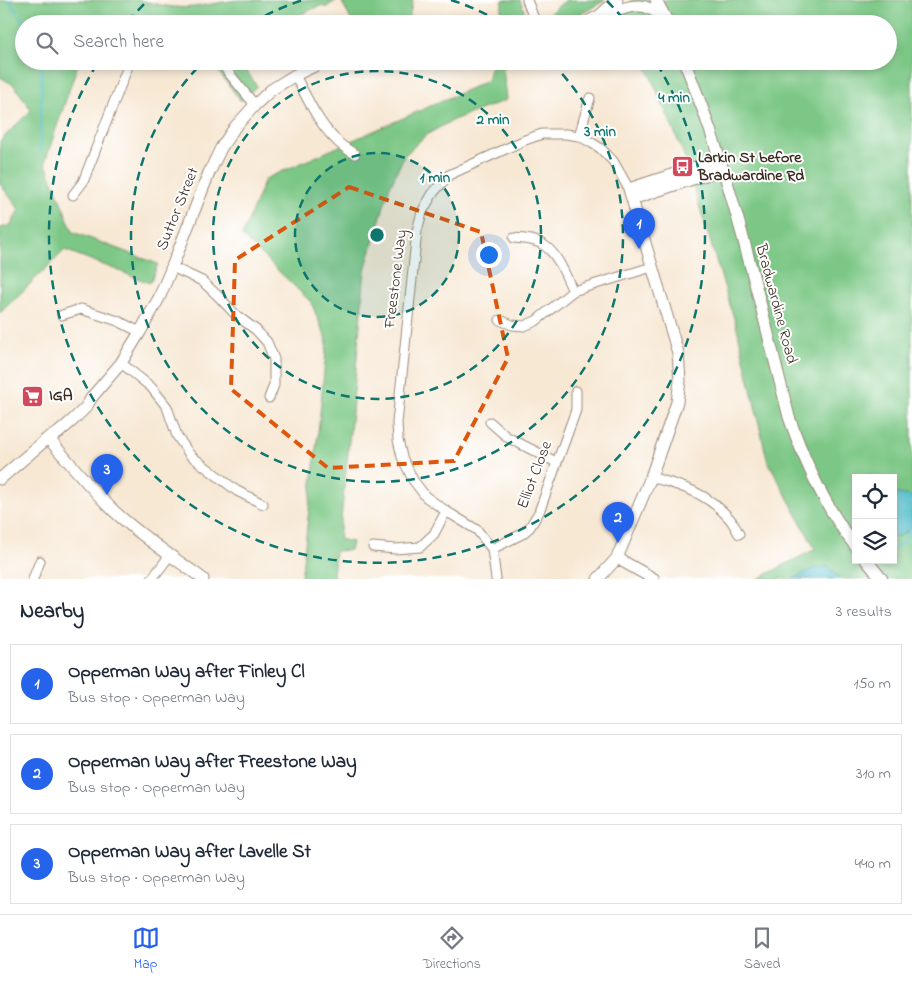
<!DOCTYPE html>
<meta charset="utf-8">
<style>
:root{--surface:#fff;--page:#f6f6f7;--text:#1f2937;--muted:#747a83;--line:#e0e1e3;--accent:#2563eb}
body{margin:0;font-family:"Indie Flower",sans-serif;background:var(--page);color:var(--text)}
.controls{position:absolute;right:15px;bottom:15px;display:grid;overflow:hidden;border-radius:0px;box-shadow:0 2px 8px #0003}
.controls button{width:45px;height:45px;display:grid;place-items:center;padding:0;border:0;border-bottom:1px solid var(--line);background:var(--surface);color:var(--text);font:25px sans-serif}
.you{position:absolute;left:488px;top:254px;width:18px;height:18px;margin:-12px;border:4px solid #fff;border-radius:50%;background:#1a73e8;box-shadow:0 0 0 8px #1a73e833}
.badge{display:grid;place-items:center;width:32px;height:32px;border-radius:50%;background:var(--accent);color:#fff;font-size:16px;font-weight:700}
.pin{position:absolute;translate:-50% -41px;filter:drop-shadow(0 1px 2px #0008)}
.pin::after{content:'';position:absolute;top:26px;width:18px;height:15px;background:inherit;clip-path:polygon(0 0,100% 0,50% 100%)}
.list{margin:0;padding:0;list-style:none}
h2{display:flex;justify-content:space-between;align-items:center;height:65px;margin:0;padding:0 20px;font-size:21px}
h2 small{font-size:16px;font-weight:400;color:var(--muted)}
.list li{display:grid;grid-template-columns:32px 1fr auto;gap:15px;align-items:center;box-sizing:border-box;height:80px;margin:0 10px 10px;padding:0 10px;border:1px solid var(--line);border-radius:0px}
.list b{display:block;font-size:19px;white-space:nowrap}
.list p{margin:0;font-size:16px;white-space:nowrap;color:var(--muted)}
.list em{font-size:16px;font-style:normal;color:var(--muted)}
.icon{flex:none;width:28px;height:28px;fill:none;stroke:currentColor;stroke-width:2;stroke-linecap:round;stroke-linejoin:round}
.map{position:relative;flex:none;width:912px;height:579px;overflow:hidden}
.search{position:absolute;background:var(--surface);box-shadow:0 2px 8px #0003;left:15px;right:15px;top:15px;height:55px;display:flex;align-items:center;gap:12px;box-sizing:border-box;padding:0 18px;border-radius:28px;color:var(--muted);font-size:19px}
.sheet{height:335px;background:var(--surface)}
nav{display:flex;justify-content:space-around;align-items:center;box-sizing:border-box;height:70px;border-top:1px solid var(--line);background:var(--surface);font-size:14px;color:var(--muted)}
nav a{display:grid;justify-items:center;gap:2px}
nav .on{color:var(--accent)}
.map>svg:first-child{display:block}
.green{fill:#7bc785;stroke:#5b7852;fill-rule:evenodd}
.water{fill:#51beca;stroke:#467474}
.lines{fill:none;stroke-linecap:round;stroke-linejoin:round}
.stream{stroke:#51beca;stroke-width:2}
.street-casing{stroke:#998979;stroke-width:11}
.secondary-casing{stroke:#998979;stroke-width:13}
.street{stroke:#fff;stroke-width:9}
.secondary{stroke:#fff;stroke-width:11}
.marked{fill:none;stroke:#df570d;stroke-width:4;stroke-dasharray:10 6;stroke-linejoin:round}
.ring{fill:none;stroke:#0f766e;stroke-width:2.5;stroke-dasharray:9 6}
.labels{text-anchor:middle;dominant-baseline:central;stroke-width:4;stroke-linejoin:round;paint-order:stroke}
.poi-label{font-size:16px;font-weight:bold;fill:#3b2a1e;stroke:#fff;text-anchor:start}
.street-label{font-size:16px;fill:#3b2a1e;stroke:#fff}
.centre{fill:#0f766e;stroke:#fff;stroke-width:2.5}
.ring-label{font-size:15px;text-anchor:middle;font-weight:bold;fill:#0f766e;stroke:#fff;stroke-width:4;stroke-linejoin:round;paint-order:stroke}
</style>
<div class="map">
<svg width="912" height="579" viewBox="0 0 912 579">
<rect width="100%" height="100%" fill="#fff"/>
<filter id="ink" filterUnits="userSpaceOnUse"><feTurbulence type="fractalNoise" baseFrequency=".02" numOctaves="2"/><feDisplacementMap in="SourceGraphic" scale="10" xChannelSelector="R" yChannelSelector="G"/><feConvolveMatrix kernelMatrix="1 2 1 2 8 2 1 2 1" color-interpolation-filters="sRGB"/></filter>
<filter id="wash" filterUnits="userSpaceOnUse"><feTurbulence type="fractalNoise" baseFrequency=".0096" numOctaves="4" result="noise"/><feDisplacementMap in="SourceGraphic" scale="20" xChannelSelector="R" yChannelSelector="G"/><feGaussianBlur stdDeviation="1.12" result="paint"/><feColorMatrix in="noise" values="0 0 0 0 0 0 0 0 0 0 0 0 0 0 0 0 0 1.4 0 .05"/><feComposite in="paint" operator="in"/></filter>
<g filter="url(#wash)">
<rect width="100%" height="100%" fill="#f7e8d4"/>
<path class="green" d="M0 0H140C158 5 175 9 194 7 209 5 224 1 240 0 272 0 305 0 337 0L325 8 323 5 310 10 292 19 295 24H104L94 20 92 24H24V61H79L45 162 73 232 158 264 150 283 65 250 0 313V228L11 225 19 209 0 184V141L31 110 14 85 0 77Z
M341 0H413L408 23 353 24Z
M503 0H520L528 21 527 24H498Z
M566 0H606L562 24H549L546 16Z
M633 0H656L668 20 663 0H912V579H758L815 549 767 459 737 328 691 179 690 169 646 65 643 61H888V24H600ZM856 478H893V560H856Z
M210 61H242L246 70 257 86 241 101Z
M491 65 503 66 506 100 453 120 426 135 404 156 389 189 365 270 352 412 339 539 352 542 350 550 335 551 333 579H301L319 423 327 341 311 302 242 236 265 179 487 81Z"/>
<path class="water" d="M893 493 912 496V527L898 537H893Z
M828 566 841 579H793L812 569Z"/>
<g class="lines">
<path class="stream" d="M9 0 25 24
M40 152 42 61
M893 548 904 542 911 525"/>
</g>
</g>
<g filter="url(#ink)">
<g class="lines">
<defs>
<path id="street" d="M527 0 536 24
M219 61 255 105
M295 75C306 96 318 123 336 140 341 146 348 150 355 154
M579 136 590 98
M73 195 83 182 130 61
M514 238C524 239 534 239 542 244 558 253 565 275 573 291
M172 267 202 281 217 295 236 315 256 330 267 342 274 359V385L269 398
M62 315 81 309 118 321 140 332
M500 320 512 325 524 326 536 321 573 291 652 267
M121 363 151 387 167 407 177 436 190 455 237 491 263 504
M490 422 507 437 556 462
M651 477C682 486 706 492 729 518 733 522 736 529 739 534
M373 547 395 549 420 547 434 534 446 511
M492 549 522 534 530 527 539 512 576 410V391
M33 579 40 561
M152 579 170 555
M496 579 492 549 477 530 446 511 426 497 413 480 402 457 398 440 397 423 417 231 422 212 433 193 449 175 525 140 542 134H566L579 136 592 143 600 148 613 161 629 189"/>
<path id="secondary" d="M656 0 665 17
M617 11C641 1 650 6 669 22
M600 15 617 0
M583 24 599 16 617 11 621 8
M684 61C732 176 758 297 789 417 805 463 825 508 856 547
M632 199 723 169
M48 438C70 463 91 489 115 512 142 537 173 557 203 579
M0 479 48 438 58 433 73 420 86 407 92 397 121 363 140 332 159 298 172 267 209 173 221 148 235 127 255 105 271 90 295 75 325 61
M617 558 654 579
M866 560 882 579
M598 579 617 558 651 477 677 402 680 381 678 353 629 189 720 159"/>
</defs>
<use href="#street" class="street-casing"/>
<use href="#secondary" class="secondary-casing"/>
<use href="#street" class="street"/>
<use href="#secondary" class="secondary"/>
</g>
</g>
<path class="marked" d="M349 187 481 232 508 358 454 461 328 468 231 389 235 260Z"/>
<circle cx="377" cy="235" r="82" fill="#0f766e" fill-opacity=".12"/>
<g class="ring">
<circle cx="377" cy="235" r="82"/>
<circle cx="377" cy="235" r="164"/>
<path d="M252 23A246 246 0 0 1 303 0M451 0A246 246 0 0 1 502 23M552 63A246 246 0 1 1 202 63"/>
<path d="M128 22A328 328 0 0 1 147 1M607 1A328 328 0 0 1 626 22M657 64A328 328 0 1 1 97 64"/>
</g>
<defs>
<symbol id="bus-square" viewBox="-11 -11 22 22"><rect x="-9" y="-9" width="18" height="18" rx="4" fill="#d1495b" stroke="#fff"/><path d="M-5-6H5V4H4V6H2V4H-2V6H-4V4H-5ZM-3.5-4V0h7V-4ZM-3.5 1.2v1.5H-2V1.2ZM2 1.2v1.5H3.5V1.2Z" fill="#fff"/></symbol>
<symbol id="supermarket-square" viewBox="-11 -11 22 22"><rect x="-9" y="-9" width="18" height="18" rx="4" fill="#d1495b" stroke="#fff"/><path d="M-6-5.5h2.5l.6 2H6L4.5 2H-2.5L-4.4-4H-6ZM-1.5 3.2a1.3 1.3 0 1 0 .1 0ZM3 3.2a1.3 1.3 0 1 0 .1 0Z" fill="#fff"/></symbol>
</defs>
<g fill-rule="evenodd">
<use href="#bus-square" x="670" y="154" width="25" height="25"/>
<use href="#supermarket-square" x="20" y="384" width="25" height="25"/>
</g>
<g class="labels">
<g class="poi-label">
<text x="698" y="158">Larkin St before<tspan x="698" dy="18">Bradwardine Rd</tspan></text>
<text x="49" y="396">IGA</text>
</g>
<g class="street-label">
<text transform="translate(178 209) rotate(-68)">Suttor Street</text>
<text transform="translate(396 279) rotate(-83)">Freestone Way</text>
<text transform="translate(776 304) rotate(75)">Bradwardine Road</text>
<text transform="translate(535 475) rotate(-69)">Elliot Close</text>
</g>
</g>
<circle cx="377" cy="235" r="8" class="centre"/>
<g class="ring-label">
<text x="674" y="102">4 min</text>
<text x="493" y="124">2 min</text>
<text x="600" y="136">3 min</text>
<text x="435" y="182">1 min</text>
</g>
</svg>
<div class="controls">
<button><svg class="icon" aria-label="locate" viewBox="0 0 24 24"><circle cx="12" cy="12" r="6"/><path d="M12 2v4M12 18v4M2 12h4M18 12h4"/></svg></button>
<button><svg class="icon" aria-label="layers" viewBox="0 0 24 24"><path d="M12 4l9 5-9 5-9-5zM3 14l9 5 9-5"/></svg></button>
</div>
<div class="you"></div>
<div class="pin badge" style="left:639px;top:249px">1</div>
<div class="pin badge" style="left:618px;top:543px">2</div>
<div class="pin badge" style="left:107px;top:495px">3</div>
<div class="search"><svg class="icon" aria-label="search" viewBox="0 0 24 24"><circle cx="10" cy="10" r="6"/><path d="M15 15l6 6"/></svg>Search here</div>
</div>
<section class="sheet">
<h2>Nearby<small>3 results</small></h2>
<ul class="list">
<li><span class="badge">1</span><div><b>Opperman Way after Finley Cl</b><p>Bus stop · Opperman Way</p></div><em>150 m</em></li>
<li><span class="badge">2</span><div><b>Opperman Way after Freestone Way</b><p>Bus stop · Opperman Way</p></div><em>310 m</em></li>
<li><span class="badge">3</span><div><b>Opperman Way after Lavelle St</b><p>Bus stop · Opperman Way</p></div><em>440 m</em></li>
</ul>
</section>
<nav>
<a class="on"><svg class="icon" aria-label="map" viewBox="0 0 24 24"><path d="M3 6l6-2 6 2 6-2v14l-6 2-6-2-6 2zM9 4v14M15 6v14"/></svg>Map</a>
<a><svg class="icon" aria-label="directions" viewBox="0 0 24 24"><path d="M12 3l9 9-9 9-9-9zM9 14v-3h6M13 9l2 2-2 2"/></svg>Directions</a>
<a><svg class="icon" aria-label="saved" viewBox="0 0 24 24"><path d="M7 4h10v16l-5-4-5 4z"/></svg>Saved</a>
</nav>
